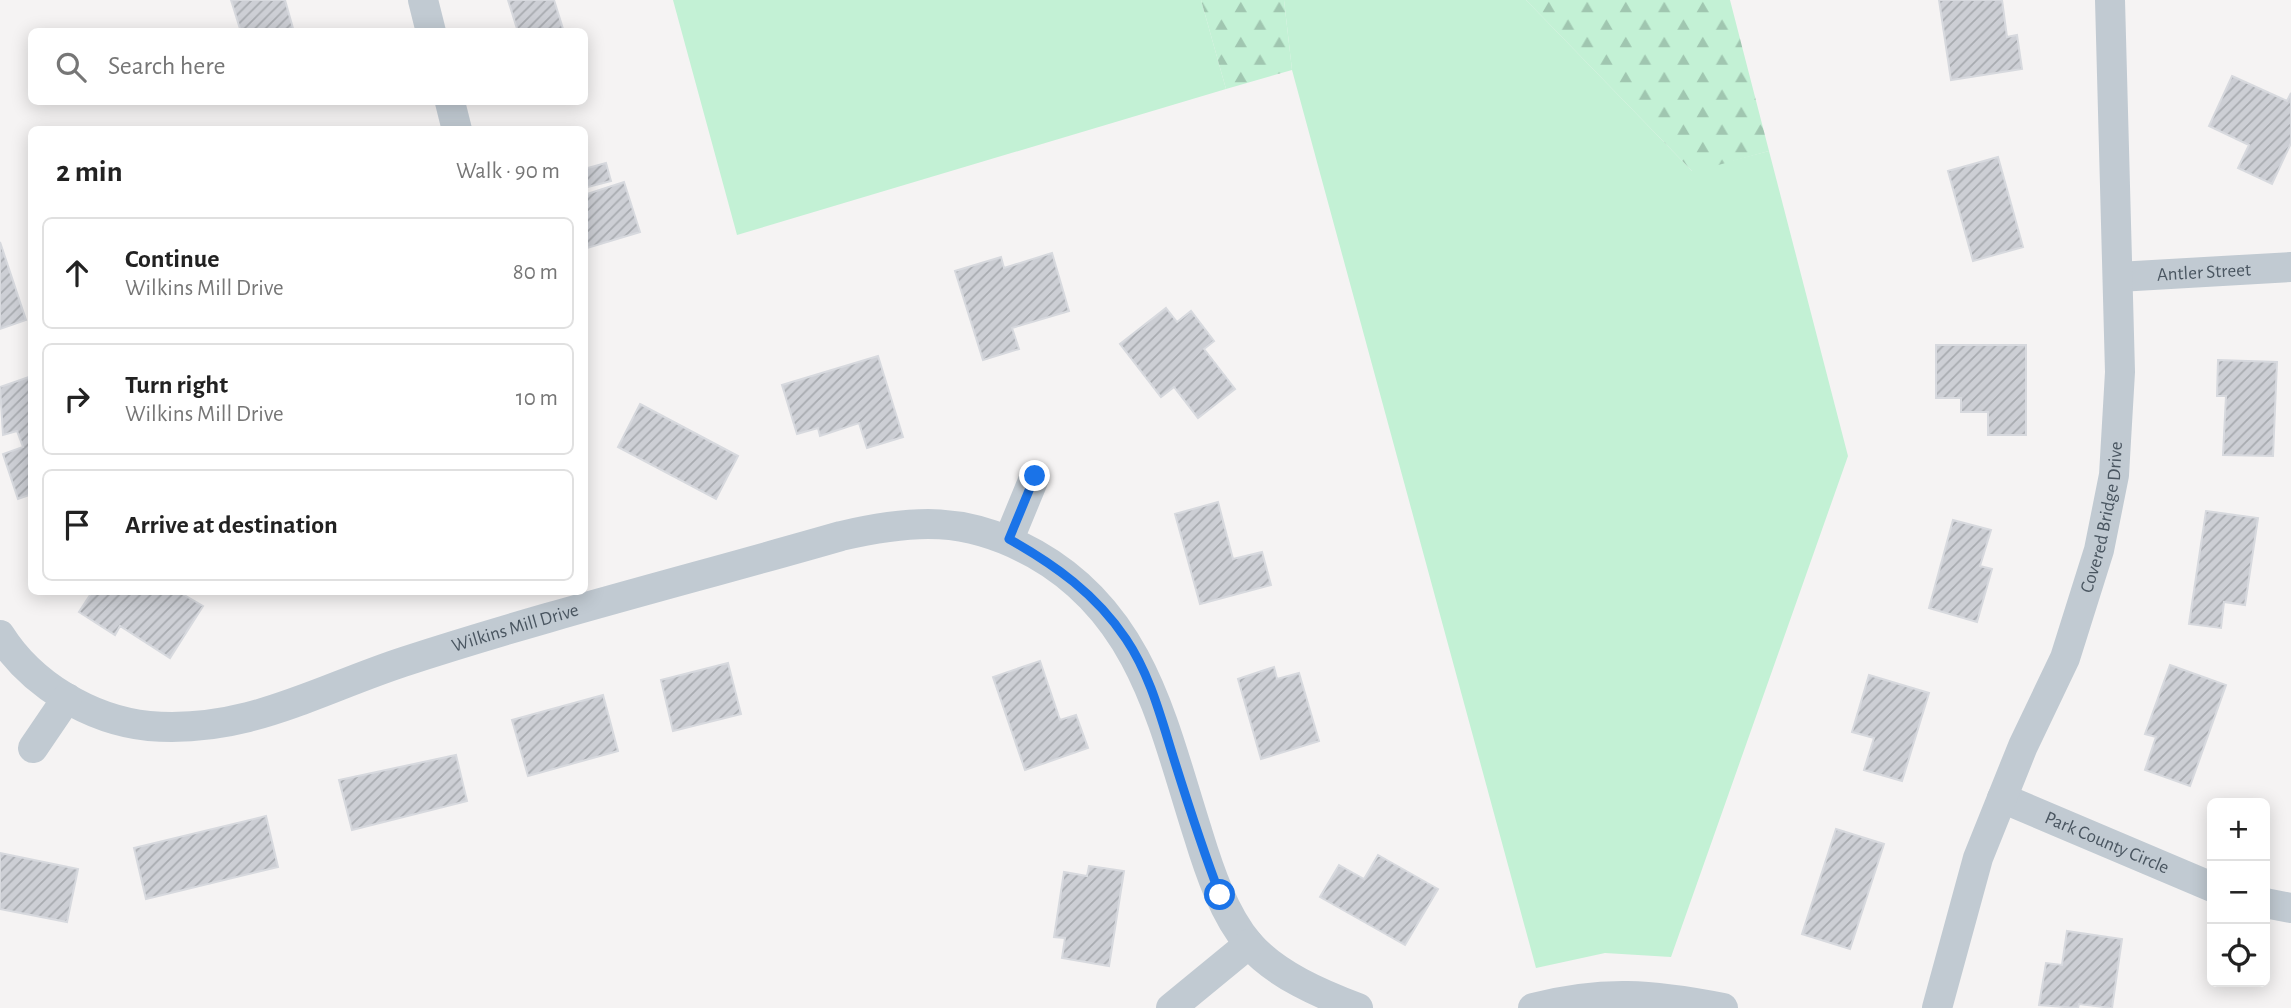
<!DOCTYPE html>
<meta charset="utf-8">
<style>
:root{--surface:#fff;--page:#f6f6f6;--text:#222;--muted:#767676;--line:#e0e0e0}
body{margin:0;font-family:"Alegreya Sans",sans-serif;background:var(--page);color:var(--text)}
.controls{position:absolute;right:21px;bottom:21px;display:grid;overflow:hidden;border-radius:10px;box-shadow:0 4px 18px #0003}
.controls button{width:63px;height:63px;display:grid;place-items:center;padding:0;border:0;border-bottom:2px solid var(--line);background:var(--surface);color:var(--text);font:35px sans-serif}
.stop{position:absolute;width:21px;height:21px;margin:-16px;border:5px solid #1a73e8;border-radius:50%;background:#fff}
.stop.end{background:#1a73e8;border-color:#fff;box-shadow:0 2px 7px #0008}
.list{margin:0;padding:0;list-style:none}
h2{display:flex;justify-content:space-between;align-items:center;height:91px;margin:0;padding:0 28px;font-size:30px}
h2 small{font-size:23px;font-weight:400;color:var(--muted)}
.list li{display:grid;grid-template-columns:46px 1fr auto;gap:21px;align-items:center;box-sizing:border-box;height:112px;margin:0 14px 14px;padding:0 14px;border:2px solid var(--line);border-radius:10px}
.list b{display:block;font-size:26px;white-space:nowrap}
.list p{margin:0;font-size:23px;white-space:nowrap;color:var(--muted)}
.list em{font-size:23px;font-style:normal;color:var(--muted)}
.icon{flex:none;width:38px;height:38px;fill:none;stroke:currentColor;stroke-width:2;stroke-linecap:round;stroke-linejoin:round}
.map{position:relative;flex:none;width:2291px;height:1008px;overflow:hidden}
.search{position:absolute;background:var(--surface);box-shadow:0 4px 18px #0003;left:28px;top:28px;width:560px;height:77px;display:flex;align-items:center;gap:18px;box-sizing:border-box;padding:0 24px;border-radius:10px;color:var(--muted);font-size:26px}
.panel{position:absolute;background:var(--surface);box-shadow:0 4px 18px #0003;left:28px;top:126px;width:560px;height:469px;border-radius:10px}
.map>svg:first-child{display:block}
.green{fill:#c3f1d5}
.forest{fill:url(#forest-firs)}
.building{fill:url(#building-hatch);stroke:#d7d9de;stroke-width:2}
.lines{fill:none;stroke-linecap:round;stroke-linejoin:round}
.minor{stroke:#c1cad2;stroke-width:30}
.route{stroke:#1a73e8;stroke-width:9}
.labels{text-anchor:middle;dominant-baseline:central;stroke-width:5;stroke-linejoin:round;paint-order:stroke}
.street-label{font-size:19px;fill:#4a5661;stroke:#fff}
</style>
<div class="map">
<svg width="2291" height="1008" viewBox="0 0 2291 1008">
<defs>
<pattern id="forest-firs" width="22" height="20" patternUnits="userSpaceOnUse" patternTransform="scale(1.75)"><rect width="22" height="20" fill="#c3f1d5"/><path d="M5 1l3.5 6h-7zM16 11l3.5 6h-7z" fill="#a0c6b0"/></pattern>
<pattern id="building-hatch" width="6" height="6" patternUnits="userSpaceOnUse" patternTransform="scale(1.75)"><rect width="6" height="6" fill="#cdcfd5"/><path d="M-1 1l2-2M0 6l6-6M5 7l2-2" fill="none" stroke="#a8abb0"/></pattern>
</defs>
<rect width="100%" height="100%" fill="#f5f3f3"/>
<path class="green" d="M673 0H1201L1226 89 737 235Z
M1284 0H1526L1692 171 1769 151 1848 456 1671 957 1605 953 1536 968 1292 70Z"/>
<path class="forest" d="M1201 0H1284L1292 70 1226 89Z
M1526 0H1730L1769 151 1693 172Z"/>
<path class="building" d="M231 0H285L294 32H241Z
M508 0H554L564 32H518Z
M1939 0H2002L2007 37 2017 35 2022 69 1951 80Z
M2232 76 2287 101 2291 93V143L2272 184 2238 168 2249 145 2209 126Z
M1998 157 2023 247 1973 261 1948 171Z
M606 163 611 181 584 188V169Z
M624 182 640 232 584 249V195Z
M0 242 26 320 0 329Z
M1052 253 1069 311 1012 328 1019 349 983 360 955 271 1001 257 1004 268Z
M1166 308 1177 322 1191 311 1214 341 1204 349 1235 389 1198 418 1174 387 1161 397 1120 344Z
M1936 345H2026V435H1988V412H1961V398H1936Z
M878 356 903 437 867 448 859 423 820 436 818 428 797 434 782 385Z
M2218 360 2277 362 2273 456 2223 455 2226 396H2217Z
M32 376V494L18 499 3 454 23 447 17 431 3 435 0 387Z
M640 404 738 456 716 499 618 447Z
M1218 502 1233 559 1262 552 1271 585 1200 604 1175 514Z
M2206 511 2258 518 2245 605 2224 602 2221 628 2189 624Z
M1953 520 1991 530 1980 566 1992 569 1977 622 1929 608Z
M92 592H179L203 606 170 658 120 626 115 635 79 612Z
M1040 661 1060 720 1076 715 1088 748 1025 770 993 677Z
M728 663 741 714 673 731 661 680Z
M2170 665 2226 685 2190 786 2145 770 2156 737 2145 734Z
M1274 667 1277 679 1299 673 1319 741 1261 759 1238 679Z
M1869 675 1929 693 1902 781 1864 770 1874 738 1852 732Z
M603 695 618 751 528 776 512 720Z
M456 755 467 801 352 830 339 780Z
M266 816 278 867 146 899 134 848Z
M1836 829 1884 844 1850 949 1802 934Z
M0 853 78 869 67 922 0 909Z
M1378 855 1438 889 1405 945 1320 897 1339 865 1364 879Z
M1089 866 1124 871 1109 966 1062 958 1065 938 1054 937 1064 872 1087 876Z
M2067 931 2122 939 2112 1008 2079 1004 2078 1008 2039 1005 2046 963 2062 965Z"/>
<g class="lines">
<g class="minor">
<path d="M423 0 431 32"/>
<path d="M450 102 457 130"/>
<path id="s1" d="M2118 277 2291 267"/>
<path d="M1009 539 1035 476"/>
<path id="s2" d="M0 635C31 684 90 720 149 726 246 734 315 691 403 662 547 615 695 578 841 536 914 519 967 516 1035 554 1143 615 1163 725 1198 834 1209 870 1224 915 1249 944 1276 975 1321 994 1358 1008"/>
<path d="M33 748 67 698"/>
<path id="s3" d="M2002 798 2212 887"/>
<path d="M2265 903 2291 908"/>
<path d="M1171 1008 1249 944"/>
<path d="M1533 1008C1603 990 1652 994 1723 1008"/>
<path id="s4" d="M1937 1008 1978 858 2023 746 2065 658 2099 550 2114 475 2120 372 2110 0"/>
</g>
</g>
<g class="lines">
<path class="route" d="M1035 476 1009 539C1055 565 1096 594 1126 639 1149 673 1160 714 1172 753 1187 801 1202 848 1220 895"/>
</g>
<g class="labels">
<g class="street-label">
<text stroke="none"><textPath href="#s1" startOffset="86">Antler Street</textPath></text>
<text stroke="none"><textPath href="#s4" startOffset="520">Covered Bridge Drive</textPath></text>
<text stroke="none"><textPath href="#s2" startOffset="562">Wilkins Mill Drive</textPath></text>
<text stroke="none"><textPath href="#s3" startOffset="114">Park County Circle</textPath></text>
</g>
</g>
</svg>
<div class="controls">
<button>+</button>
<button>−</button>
<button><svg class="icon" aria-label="locate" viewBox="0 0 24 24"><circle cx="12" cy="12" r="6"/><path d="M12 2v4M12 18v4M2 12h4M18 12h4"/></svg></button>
</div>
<div class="stop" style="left:1220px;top:895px"></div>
<div class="stop end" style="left:1035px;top:476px"></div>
<div class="search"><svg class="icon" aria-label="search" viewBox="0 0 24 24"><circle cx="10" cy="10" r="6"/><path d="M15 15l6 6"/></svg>Search here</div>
<section class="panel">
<h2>2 min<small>Walk · 90 m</small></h2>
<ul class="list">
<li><svg class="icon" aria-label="ahead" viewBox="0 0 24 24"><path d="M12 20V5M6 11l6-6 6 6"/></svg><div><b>Continue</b><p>Wilkins Mill Drive</p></div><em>80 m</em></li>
<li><svg class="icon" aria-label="right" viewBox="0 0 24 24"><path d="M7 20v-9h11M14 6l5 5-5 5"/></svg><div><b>Turn right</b><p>Wilkins Mill Drive</p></div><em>10 m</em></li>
<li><svg class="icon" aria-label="arrive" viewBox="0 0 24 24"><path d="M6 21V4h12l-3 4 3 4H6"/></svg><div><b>Arrive at destination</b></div></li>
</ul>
</section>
</div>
